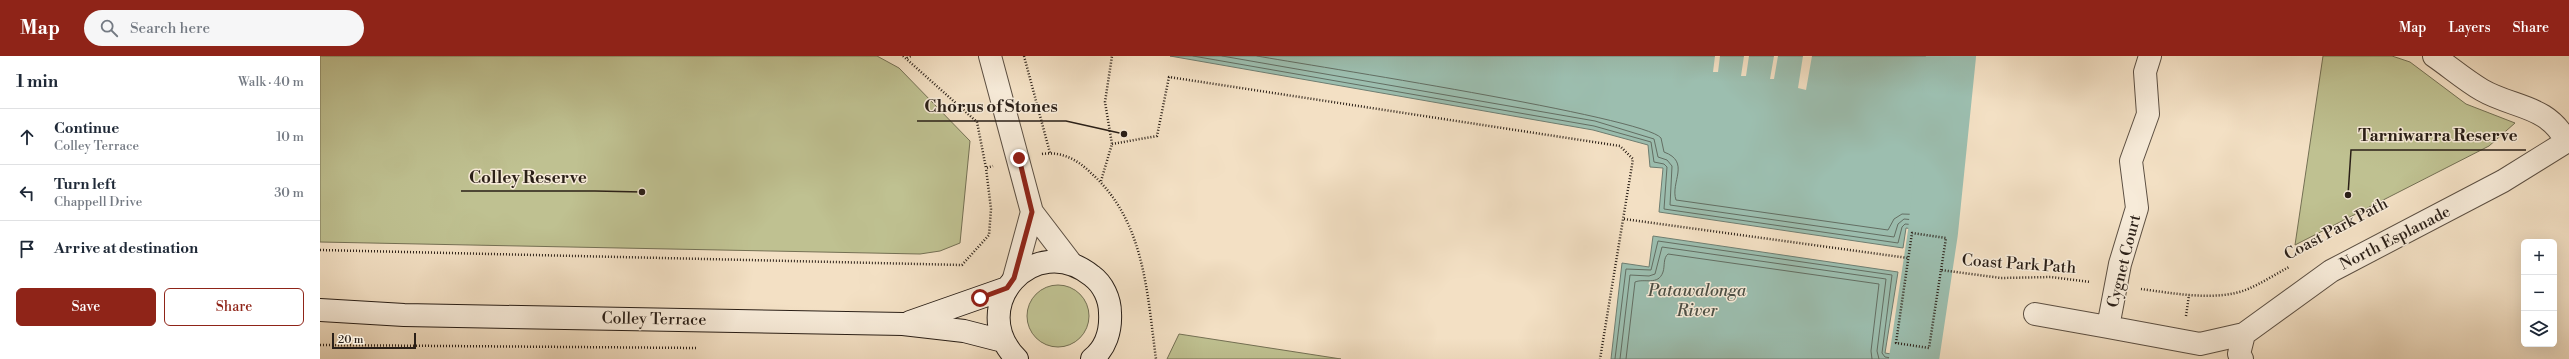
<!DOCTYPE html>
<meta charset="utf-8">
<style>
:root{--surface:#fff;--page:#f6f6f7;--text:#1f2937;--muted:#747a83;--line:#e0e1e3;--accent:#8f2418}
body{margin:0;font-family:"Libre Bodoni",serif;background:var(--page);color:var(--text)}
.controls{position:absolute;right:12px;bottom:12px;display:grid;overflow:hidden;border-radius:6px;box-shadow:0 4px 16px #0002}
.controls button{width:36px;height:36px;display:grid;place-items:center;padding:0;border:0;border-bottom:1px solid var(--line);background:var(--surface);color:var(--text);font:20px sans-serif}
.scale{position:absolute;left:12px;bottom:10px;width:84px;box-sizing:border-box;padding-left:4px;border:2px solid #2a1f17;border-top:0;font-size:11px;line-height:14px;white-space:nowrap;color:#2a1f17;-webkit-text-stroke:3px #f7ebd9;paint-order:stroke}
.stop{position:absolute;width:12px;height:12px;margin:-9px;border:3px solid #8f2418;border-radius:50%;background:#fff}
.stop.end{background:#8f2418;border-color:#fff;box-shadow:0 1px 4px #0008}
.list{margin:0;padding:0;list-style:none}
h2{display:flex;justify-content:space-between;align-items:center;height:52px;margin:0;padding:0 16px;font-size:17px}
h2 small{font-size:13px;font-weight:400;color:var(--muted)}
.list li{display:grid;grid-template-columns:26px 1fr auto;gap:12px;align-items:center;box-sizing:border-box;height:56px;padding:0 16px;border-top:1px solid var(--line)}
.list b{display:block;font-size:15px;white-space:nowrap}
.list p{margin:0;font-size:13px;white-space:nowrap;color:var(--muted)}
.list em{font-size:13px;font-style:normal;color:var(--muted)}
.actions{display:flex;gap:8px;padding:12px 16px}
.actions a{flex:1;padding:9px 0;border:1px solid var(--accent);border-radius:6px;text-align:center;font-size:14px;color:var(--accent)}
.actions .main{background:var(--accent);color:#fff}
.icon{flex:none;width:22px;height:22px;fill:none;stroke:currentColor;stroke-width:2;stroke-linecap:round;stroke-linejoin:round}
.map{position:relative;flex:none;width:2249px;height:303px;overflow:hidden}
header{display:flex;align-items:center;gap:24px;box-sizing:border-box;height:56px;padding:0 20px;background:var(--accent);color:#fff}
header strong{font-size:19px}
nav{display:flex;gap:22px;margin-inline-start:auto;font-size:14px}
.search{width:280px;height:36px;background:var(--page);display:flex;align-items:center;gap:10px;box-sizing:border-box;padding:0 14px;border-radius:22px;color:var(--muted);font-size:15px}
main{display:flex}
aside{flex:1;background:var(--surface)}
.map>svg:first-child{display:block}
.green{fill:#bfc191;stroke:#747054}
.water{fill:#9cbeaf;stroke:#6e7e72}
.pier{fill:#f3e0c4}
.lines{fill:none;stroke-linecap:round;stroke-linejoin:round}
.shore{stroke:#636e63;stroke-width:1}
.river{stroke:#9cbeaf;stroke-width:50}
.street-casing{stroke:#5c4f42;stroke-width:24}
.secondary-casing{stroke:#2a1f17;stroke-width:24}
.path{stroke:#2a1f17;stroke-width:2.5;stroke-dasharray:1 2;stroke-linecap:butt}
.street{stroke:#f7ebd9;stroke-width:22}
.secondary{stroke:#f7ebd9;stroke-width:22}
.route{stroke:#8f2418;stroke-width:5}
.labels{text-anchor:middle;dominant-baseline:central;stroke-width:3;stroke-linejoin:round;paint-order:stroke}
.street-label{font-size:16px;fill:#2a1f17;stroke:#f7ebd9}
.water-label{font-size:17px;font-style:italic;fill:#4c4f45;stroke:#f7ebd9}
.leader{fill:none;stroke:#2a1f17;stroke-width:1.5}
.callout-dot{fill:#2a1f17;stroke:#f7ebd9;stroke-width:1.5}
.callout-label{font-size:17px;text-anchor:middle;font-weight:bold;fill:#2a1f17;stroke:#f7ebd9;stroke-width:3;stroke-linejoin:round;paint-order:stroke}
</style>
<header>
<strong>Map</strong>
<div class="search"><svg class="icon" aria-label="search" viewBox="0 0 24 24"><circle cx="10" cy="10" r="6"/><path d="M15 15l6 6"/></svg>Search here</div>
<nav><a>Map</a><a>Layers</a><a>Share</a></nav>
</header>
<main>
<aside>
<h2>1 min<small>Walk · 40 m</small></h2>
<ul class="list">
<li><svg class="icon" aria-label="ahead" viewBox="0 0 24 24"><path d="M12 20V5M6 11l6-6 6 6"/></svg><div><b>Continue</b><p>Colley Terrace</p></div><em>10 m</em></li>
<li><svg class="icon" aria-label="left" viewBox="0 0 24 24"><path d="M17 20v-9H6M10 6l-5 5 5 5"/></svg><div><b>Turn left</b><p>Chappell Drive</p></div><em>30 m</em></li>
<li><svg class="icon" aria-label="arrive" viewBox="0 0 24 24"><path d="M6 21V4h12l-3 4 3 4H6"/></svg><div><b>Arrive at destination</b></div></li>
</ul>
<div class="actions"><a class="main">Save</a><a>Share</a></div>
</aside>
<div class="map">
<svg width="2249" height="303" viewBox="0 0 2249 303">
<rect width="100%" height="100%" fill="#f3e0c4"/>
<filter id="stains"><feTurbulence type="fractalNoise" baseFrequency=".005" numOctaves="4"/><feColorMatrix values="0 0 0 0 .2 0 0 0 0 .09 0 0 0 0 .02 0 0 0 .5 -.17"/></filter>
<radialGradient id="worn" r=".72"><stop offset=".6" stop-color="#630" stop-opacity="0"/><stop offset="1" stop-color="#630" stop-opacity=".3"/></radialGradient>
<path class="green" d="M0 0H557L579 12 650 85 640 187 620 195 600 198 0 186Z
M2003 0H2072L2090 6 2146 48 2195 67 2169 90 1975 189Z
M707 260a31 31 0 1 1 62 0a31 31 0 1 1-62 0Z
M859 278 1021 303H847Z"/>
<path class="water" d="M850 0H1649L1626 178 1586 172 1583 192 1339 156 1343 112 1330 111 1328 89 1273 74Z
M1333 180 1578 216 1565 297 1583 300 1584 293 1615 297 1618 303H1291L1302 207 1329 211Z
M1600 183 1623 186 1608 288 1585 285Z"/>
<path class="pier" d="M1395 0H1400L1398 16H1393Z
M1424 0H1429L1426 20H1421Z
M1454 0H1458L1454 23H1450Z
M1483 0H1492L1486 34 1478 32Z"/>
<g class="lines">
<path class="shore" d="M873 0 1274 70 1331 86 1334 106 1344 108 1347 111 1344 153 1578 187 1582 171 1585 168 1623 171 1645 0
M902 0 1275 65 1334 83 1338 101 1347 104 1352 110 1350 149 1574 181 1578 168 1584 163 1618 166 1640 0
M937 0C987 9 1325 61 1341 82L1344 96C1371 106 1350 126 1356 144L1568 174 1574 163 1582 158 1613 159 1634 0
M1605 188 1618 191 1603 283 1590 280Z
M1608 193 1612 196 1601 276 1598 278 1596 275Z
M1295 303 1306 213 1331 214 1338 185 1572 219 1562 297 1565 301 1578 303
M1300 303 1310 219 1329 220 1335 218 1342 191 1566 223 1557 295 1559 303
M1306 303 1315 226C1325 222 1338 230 1343 216 1345 210 1343 202 1348 198L1559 228 1551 295 1552 303"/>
<path class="river" d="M1594 303 1613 176 1631 0"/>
<defs>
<path id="street" d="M670 0 712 156 751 207
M1830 0 1825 16 1828 58 1811 105 1817 152 1800 208 1788 271 1880 288 1924 278
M2114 0C2130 11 2145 24 2162 34 2193 52 2228 49 2246 85
M694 222 712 156
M1715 258 1788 271
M1922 303 1919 298 1924 278 2011 215 2183 125 2249 84"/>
<path id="secondary" d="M0 254 84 259 583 268 644 275 683 285
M590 266 687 232
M697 303C645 251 714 173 772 220 783 228 790 243 790 257 791 274 786 292 772 303"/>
</defs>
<use href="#street" class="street-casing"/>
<use href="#secondary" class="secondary-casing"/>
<path class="path" d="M583 0 657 66 666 112 673 110
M704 0 730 97
M587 2 591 0
M792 88 837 80 849 21 1300 90 1313 103 1280 303
M722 98C742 95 758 104 771 117 825 165 827 237 836 303
M781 125 792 88 785 46 792 0
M1304 163 1588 202
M0 194 642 209 669 179 671 153 666 112
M1621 214 1626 182 1592 177 1576 287 1609 292 1621 214 1681 222 1731 221 1770 226
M1821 233C1852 237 1898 246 1928 233 1942 227 1956 218 1969 211
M1866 260 1869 239
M0 289 377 292"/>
<use href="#street" class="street"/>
<use href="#secondary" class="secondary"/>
</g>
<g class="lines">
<path class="route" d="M660 242 687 232 694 222 712 156 699 102"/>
</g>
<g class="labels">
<g class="street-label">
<text transform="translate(2016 173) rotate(-28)">Coast Park Path</text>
<text transform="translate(2075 182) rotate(-27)">North Esplanade</text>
<text transform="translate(1804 205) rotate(-76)">Cygnet Court</text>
<text transform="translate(1699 208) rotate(4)">Coast Park Path</text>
<text transform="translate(334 263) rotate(1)">Colley Terrace</text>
</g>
<g class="water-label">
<text x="1377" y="235">Patawalonga<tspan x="1377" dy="20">River</tspan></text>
</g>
</g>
<path class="leader" d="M804 78L746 65H597M2028 139L2031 94H2206M322 136L275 135H141"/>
<g class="callout-dot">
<circle cx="804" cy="78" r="4"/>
<circle cx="2028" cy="139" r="4"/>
<circle cx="322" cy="136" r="4"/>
</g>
<g class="callout-label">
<text x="671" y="56">Chorus of Stones</text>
<text x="2118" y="85">Tarniwarra Reserve</text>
<text x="208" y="127">Colley Reserve</text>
</g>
<rect width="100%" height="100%" filter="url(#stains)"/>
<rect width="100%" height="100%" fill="url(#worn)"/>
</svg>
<div class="controls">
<button>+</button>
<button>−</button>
<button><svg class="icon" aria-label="layers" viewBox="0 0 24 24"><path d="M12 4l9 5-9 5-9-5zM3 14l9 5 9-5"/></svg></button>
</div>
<div class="scale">20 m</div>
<div class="stop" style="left:660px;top:242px"></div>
<div class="stop end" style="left:699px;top:102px"></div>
</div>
</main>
